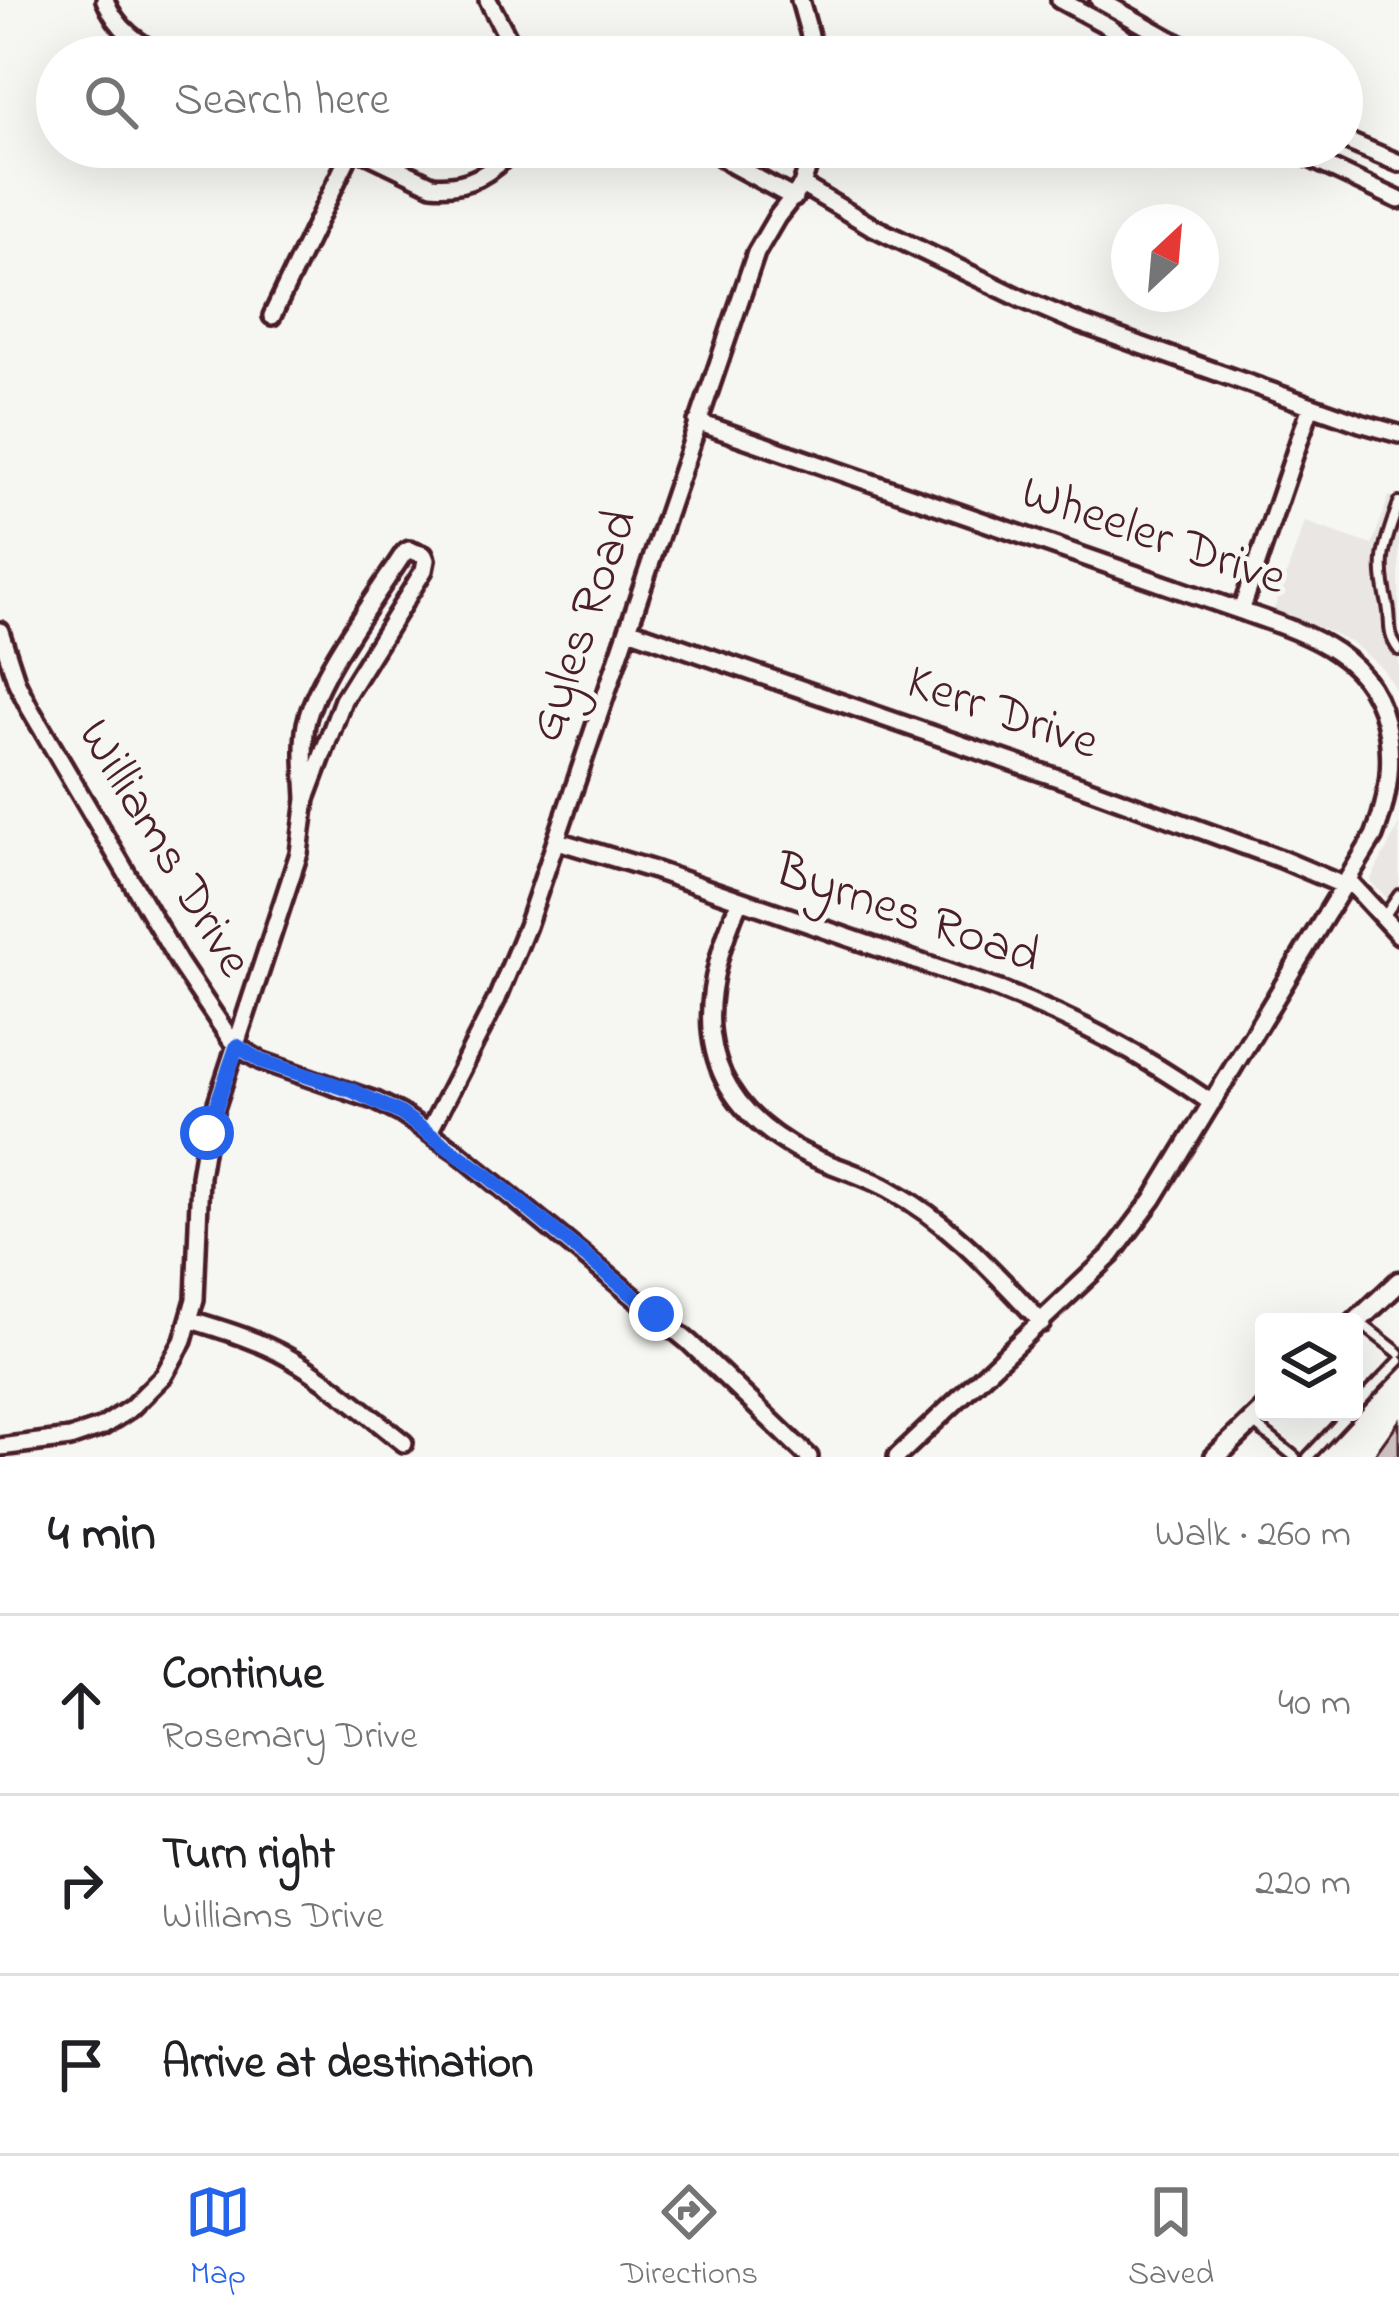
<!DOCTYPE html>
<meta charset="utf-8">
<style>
:root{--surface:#fff;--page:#f2f2f2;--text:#202124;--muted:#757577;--line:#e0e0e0;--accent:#2563eb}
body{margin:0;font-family:"Indie Flower",sans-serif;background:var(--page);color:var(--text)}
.controls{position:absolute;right:36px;bottom:36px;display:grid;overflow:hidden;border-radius:12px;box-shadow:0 12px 48px #0002}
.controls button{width:108px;height:108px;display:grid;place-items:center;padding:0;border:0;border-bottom:3px solid var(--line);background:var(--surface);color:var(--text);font:60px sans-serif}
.compass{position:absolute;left:1111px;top:204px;width:108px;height:108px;border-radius:50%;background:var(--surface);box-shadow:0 12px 48px #0002;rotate:26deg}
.stop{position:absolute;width:36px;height:36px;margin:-27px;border:9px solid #2563eb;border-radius:50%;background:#fff}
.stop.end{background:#2563eb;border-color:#fff;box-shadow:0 3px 12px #0008}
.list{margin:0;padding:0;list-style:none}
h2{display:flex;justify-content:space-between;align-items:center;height:156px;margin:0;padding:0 48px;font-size:51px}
h2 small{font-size:39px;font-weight:400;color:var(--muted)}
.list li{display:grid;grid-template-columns:78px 1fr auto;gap:36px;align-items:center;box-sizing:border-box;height:180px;padding:0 48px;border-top:3px solid var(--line)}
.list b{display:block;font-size:45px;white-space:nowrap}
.list p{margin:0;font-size:39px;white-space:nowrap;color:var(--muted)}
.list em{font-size:39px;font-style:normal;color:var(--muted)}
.icon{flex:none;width:66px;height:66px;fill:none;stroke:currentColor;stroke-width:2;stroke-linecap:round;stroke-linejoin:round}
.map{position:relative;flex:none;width:1399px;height:1457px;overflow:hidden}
.search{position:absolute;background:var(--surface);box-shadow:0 12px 48px #0002;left:36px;right:36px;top:36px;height:132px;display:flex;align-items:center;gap:30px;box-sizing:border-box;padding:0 42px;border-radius:66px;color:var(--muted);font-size:45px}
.sheet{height:696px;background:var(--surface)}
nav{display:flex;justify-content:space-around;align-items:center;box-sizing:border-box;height:168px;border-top:3px solid var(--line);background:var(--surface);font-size:33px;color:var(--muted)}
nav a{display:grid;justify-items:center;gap:6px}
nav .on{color:var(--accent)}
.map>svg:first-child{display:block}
.built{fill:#e9e6e3}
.building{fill:#ccc1c0;stroke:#4a1f2b;stroke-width:3}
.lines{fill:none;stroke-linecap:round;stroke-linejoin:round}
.service-casing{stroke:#4a1f2b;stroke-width:16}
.minor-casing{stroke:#4a1f2b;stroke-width:24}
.tertiary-casing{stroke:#4a1f2b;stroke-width:27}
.service{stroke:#f6f6f2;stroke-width:8}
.minor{stroke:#f6f6f2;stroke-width:15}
.tertiary{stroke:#f6f6f2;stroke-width:18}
.route{stroke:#2563eb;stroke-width:15}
.labels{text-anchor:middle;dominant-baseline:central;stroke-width:10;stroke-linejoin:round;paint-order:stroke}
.street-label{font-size:51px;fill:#4a1f2b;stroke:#f6f6f2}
</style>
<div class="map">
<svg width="1399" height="1457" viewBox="0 0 1399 1457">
<rect width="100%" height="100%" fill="#f6f6f2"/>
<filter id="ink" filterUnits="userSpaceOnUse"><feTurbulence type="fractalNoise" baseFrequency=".00833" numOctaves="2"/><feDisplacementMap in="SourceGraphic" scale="24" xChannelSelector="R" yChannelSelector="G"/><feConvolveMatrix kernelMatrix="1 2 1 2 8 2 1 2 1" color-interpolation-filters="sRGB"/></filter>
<g filter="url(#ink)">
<path class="built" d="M1389 496 1399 499V695L1382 668 1354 644 1331 632 1273 612 1305 522 1372 545Z
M1399 825V911L1370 881Z"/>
<path class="building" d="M1399 1421V1457H1373Z"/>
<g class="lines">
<defs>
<path id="service" d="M1399 503C1384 547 1377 558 1388 605 1392 625 1386 632 1399 650
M1383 918 1399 895
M1358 1321 1399 1353
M1354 1408 1399 1361
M1254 1424 1295 1457
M1308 1457 1350 1412"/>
<path id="minor" d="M105 0C117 29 137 43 165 57
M488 0 518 57
M800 0 816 57
M1060 0 1108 26 1150 57
M1099 0 1202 57
M1342 139 1399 163
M708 147 733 165 794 198
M1286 147 1399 200
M802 185 871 226 1022 299 1081 324 1360 423 1399 434
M272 316 353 147 432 185C468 189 492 173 515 147
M697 422 1241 611C1272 622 1308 633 1336 652 1399 694 1399 772 1374 836L1153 1199 1111 1255 897 1457
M409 550 424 555 426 560 424 570 343 700 306 799C305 775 302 748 306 724 316 676 376 596 404 553Z
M1241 611 1311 406
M628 629 1084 787 1281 859 1345 886
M0 631 17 683 29 707 180 964 231 1040 241 1049 261 1061 376 1101 400 1113 456 1151 689 1342 809 1457
M558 841 654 870 1000 990C1081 1022 1140 1053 1212 1103
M1348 880 1399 935
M740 900C699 993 689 1084 788 1144 819 1164 857 1171 889 1189 950 1222 995 1273 1042 1323
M429 1132 497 999 527 926 756 253 777 217 802 185 814 147
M191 1320C224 1330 258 1340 289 1358 330 1381 367 1414 404 1443
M0 1447 70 1438 102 1427 131 1408 164 1375 183 1341 195 1299 200 1176 207 1133 299 853 306 799"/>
<path id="tertiary" d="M1354 1324 1399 1282
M1215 1457 1264 1410"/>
</defs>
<use href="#service" class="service-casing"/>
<use href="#minor" class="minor-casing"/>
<use href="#tertiary" class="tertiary-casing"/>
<use href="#service" class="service"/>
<use href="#minor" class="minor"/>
<use href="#tertiary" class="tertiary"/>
</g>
</g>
<g class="lines" filter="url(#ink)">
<path class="route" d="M207 1133 237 1046 261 1061 351 1090 400 1113 489 1177 656 1314"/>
</g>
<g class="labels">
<g class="street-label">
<text transform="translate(1153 537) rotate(19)">Wheeler Drive</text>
<text transform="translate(585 626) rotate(-71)">Gyles Road</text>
<text transform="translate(1002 714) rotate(19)">Kerr Drive</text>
<text transform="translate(163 849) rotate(59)">Williams Drive</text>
<text transform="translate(907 915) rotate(19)">Byrnes Road</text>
</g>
</g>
</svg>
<div class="controls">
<button><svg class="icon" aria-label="layers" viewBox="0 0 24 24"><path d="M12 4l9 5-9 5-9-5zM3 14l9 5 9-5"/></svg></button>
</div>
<svg class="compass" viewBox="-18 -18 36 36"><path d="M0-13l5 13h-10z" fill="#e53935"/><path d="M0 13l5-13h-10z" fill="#757577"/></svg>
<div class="stop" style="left:207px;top:1133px"></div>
<div class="stop end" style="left:656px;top:1314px"></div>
<div class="search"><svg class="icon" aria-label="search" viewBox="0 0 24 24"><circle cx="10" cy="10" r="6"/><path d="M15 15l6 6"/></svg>Search here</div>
</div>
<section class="sheet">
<h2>4 min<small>Walk · 260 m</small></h2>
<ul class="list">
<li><svg class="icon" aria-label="ahead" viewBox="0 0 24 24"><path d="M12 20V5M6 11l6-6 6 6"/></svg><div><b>Continue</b><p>Rosemary Drive</p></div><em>40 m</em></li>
<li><svg class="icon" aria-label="right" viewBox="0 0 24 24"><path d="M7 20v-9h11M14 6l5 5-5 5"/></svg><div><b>Turn right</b><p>Williams Drive</p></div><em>220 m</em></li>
<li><svg class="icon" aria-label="arrive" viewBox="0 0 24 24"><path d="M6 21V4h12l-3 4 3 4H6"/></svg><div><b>Arrive at destination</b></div></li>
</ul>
</section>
<nav>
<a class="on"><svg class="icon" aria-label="map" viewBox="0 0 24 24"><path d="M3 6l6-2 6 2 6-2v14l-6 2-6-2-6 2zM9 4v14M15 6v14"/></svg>Map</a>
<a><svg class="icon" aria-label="directions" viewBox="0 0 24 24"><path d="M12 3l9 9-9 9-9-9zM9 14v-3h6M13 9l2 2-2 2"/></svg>Directions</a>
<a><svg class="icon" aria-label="saved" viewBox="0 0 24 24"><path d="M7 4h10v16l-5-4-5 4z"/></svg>Saved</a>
</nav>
